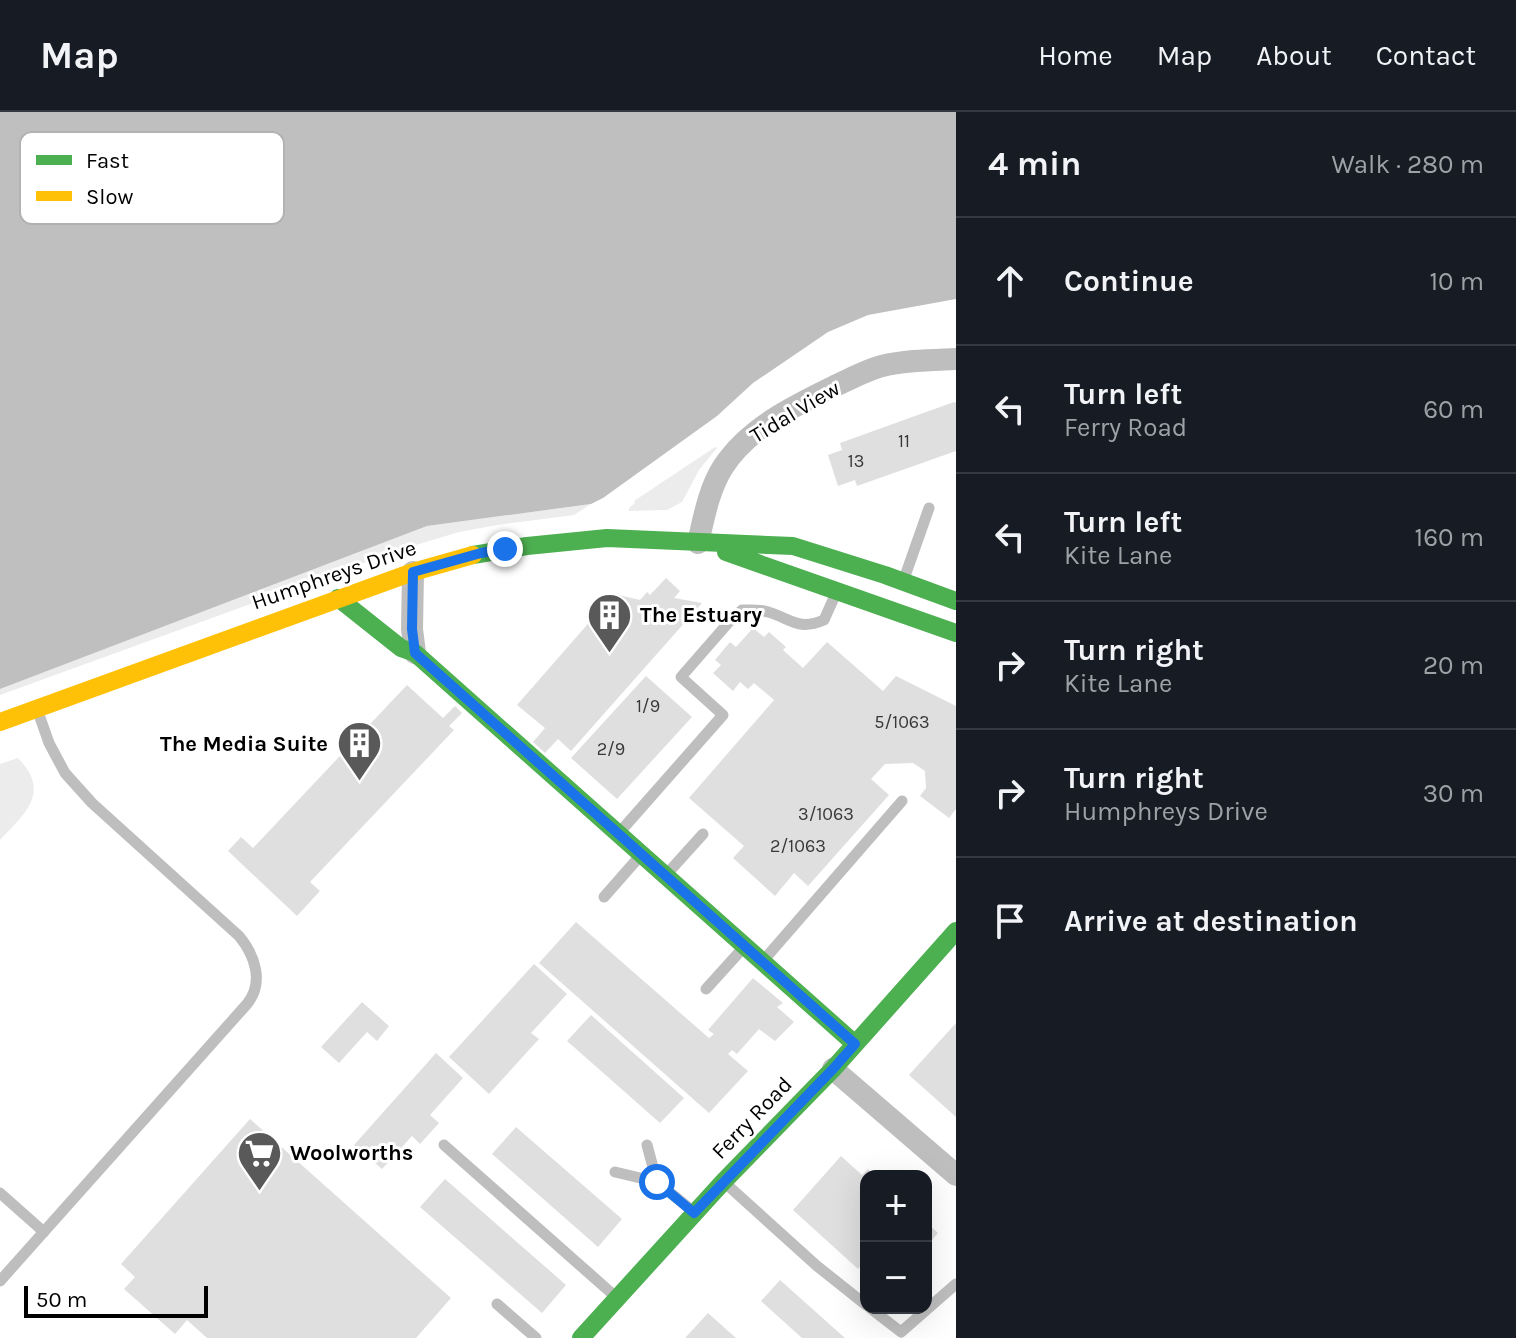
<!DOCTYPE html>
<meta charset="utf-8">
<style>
:root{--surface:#171b24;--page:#242831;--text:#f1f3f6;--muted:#9ea1a6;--line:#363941}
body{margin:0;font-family:Karla,sans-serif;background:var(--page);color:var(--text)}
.controls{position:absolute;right:24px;bottom:24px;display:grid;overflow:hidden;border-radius:16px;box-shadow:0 8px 32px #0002}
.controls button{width:72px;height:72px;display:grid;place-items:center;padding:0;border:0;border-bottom:2px solid var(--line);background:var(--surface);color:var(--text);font:40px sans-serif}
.scale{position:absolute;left:24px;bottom:20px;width:184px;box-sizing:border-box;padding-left:8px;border:4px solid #000;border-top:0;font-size:22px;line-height:28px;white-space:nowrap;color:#000;-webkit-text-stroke:6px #fff;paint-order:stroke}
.stop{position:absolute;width:24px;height:24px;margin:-18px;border:6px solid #1a73e8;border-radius:50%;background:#fff}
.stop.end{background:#1a73e8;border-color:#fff;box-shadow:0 2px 8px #0008}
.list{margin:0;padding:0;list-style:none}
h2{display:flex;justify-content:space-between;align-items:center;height:104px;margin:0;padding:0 32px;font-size:34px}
h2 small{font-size:26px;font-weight:400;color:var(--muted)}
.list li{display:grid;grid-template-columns:52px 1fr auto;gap:24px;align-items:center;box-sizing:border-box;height:128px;padding:0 32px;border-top:2px solid var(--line)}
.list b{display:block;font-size:30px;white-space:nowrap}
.list p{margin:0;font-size:26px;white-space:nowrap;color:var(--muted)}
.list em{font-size:26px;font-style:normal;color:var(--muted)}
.icon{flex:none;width:44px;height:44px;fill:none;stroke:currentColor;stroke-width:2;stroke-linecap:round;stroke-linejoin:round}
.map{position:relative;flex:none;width:956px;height:1226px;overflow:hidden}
header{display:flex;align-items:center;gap:48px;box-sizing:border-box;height:112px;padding:0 40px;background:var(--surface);border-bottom:2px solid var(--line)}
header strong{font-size:38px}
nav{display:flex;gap:44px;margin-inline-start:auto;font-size:28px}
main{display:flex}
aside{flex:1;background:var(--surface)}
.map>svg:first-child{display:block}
.green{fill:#ececec}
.water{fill:#bfbfbf}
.building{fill:#dfdfdf}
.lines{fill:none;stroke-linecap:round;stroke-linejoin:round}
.lane{stroke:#bebebe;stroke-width:11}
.street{stroke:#bebebe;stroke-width:22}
.fast{stroke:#4caf50;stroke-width:18}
.slow{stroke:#ffc107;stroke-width:18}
.route{stroke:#1a73e8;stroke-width:10}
.labels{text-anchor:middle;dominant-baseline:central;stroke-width:6;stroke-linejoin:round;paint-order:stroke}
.number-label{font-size:18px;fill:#383838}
.street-label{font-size:22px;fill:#000;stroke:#fff}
.poi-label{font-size:22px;font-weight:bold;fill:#000;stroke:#fff;text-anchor:start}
.key{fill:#fff;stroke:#b2b2b2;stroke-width:2}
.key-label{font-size:22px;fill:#000}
</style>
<header>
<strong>Map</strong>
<nav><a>Home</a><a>Map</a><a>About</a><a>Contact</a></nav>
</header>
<main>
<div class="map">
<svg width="956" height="1226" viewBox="0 0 956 1226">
<rect width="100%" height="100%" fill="#fff"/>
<path class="green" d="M715 335 717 336 699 358 682 390 667 398 629 399V396L635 391 634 389Z
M591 392 574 403 497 413 459 420 399 438 0 583V577L427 414Z
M18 646C51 680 26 701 0 728V652Z"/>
<path class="water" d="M0 0H956V187L868 203 828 220 753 271 717 304 603 386 591 392 427 414 0 577Z"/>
<path class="building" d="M954 290 956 291V339L857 374 855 368 838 374 828 343 842 338 840 331Z
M666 466 680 479 674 486 702 491 571 639 558 627 545 641 533 630 545 616 517 593 614 482 640 488 647 480 650 483Z
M753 516 764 525 769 520 786 535 783 538 803 556 827 530 883 579 896 564 956 594V697L949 706 920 684 926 676 925 659 913 651 885 652 871 667 889 683 808 774 794 761 775 784 733 746 744 734 689 686 774 588 754 571 748 577 740 570 733 579 713 561 721 553 715 548 730 530 736 535Z
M646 564 692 605 617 687 571 646Z
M407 573 443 606 455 594 462 601 449 614 454 618 310 770 320 779 297 804 228 739 241 725 253 736Z
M576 810 709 926 714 922 708 918 753 866 783 891 777 895 794 910 775 929 759 917 737 942 732 938 728 942 748 959 709 1001 539 851Z
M534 852 567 882 531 921 539 927 489 982 449 945Z
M362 890 389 914 377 929 367 920 339 951 321 935Z
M591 903 684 986 660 1011 567 929Z
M956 911V1005L909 963Z
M436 941 463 966 430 1003 439 1011 420 1032 412 1024 382 1057 354 1033Z
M250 1007 451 1186 416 1226H207L187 1208 175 1222 124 1177 135 1165 121 1152Z
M516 1015 622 1107 598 1135 492 1042Z
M841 1044 862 1063 868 1057 875 1064H866V1148L858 1157 793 1098Z
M445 1067 566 1173 542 1201 420 1095Z
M926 1110 938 1121 926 1135Z
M780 1168 845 1226H802L761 1189Z
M708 1201 736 1226H685Z"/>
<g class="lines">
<path class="lane" d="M904 467 929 396
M619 721 723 603 681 565 729 510 742 498C750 498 760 497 768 500 792 507 798 519 824 508L837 479
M666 763 703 722
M604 785 640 744
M763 849 902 689
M706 877 744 835
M444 1033 617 1186
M647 1033 657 1070
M615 1060 657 1070 694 1100
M724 1070 817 1154 866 1193
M0 1081 44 1120
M0 1169 247 892C265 870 254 842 239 824L92 691 65 661 49 631 37 597
M497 1192 536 1226
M870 1196 901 1220 956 1172"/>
<path class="street" d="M698 431C704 405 709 377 723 355 749 315 796 293 837 273 852 266 867 258 882 254 906 248 932 248 956 247
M413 460 412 517 415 541
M833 957 956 1063"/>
<path class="fast" d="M726 440 956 521
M473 443 527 434 607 426 793 434 885 463 956 489
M338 486 401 536 415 541 855 932
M581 1226 723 1070 833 957 956 819"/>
<path class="slow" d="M0 610 413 460 473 443"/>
</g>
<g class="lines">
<path class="route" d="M505 437 481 441 413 460 412 517 415 541 855 932 833 957 694 1101 657 1070"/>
</g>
<defs>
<symbol id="building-pin" viewBox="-11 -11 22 30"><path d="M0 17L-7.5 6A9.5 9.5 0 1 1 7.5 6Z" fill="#595959" stroke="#fff"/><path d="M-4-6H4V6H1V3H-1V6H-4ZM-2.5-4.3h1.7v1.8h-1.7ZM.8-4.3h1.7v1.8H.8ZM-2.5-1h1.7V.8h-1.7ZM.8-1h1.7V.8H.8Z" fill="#fff"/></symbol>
<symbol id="supermarket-pin" viewBox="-11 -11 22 30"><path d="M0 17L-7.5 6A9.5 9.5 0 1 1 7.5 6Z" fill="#595959" stroke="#fff"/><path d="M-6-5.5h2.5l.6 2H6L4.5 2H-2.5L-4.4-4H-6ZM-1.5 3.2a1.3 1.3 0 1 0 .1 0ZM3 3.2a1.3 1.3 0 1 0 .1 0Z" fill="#fff"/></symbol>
</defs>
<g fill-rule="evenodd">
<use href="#building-pin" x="584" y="478" width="51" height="69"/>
<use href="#building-pin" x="334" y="606" width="51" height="69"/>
<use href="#supermarket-pin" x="234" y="1016" width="51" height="69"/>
</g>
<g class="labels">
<g class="number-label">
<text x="904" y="329">11</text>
<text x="856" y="349">13</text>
<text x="648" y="594">1/9</text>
<text x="902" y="610">5/1063</text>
<text x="611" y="637">2/9</text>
<text x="826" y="702">3/1063</text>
<text x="798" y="734">2/1063</text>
</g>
<g class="street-label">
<text transform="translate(795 300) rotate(-31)">Tidal View</text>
<text transform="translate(334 463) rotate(-19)">Humphreys Drive</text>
<text transform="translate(752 1006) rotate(-46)">Ferry Road</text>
</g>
<g class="poi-label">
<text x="640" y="503">The Estuary</text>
<text x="328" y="632" text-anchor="end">The Media Suite</text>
<text x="290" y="1041">Woolworths</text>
</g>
</g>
<rect x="20" y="20" width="264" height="92" rx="12" class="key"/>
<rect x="36" y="43" width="36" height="10" fill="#4caf50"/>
<rect x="36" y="79" width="36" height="10" fill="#ffc107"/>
<g class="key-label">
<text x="86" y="56">Fast</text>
<text x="86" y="92">Slow</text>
</g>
</svg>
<div class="controls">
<button>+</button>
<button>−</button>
</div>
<div class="scale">50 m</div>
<div class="stop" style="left:657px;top:1070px"></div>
<div class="stop end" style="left:505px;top:437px"></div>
</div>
<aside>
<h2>4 min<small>Walk · 280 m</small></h2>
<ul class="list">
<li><svg class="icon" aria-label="ahead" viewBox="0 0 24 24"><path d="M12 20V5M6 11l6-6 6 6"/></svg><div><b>Continue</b></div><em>10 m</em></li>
<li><svg class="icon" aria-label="left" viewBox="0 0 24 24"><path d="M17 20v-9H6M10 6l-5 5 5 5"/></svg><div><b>Turn left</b><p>Ferry Road</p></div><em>60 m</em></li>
<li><svg class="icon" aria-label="left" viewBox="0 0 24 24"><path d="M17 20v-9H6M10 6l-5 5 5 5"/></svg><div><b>Turn left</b><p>Kite Lane</p></div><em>160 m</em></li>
<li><svg class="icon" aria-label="right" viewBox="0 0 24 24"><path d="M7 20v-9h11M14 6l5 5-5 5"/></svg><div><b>Turn right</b><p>Kite Lane</p></div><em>20 m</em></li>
<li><svg class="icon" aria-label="right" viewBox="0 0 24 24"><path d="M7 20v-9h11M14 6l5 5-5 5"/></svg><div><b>Turn right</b><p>Humphreys Drive</p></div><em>30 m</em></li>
<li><svg class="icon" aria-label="arrive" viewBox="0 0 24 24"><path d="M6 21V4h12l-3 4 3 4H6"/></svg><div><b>Arrive at destination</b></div></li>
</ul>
</aside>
</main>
